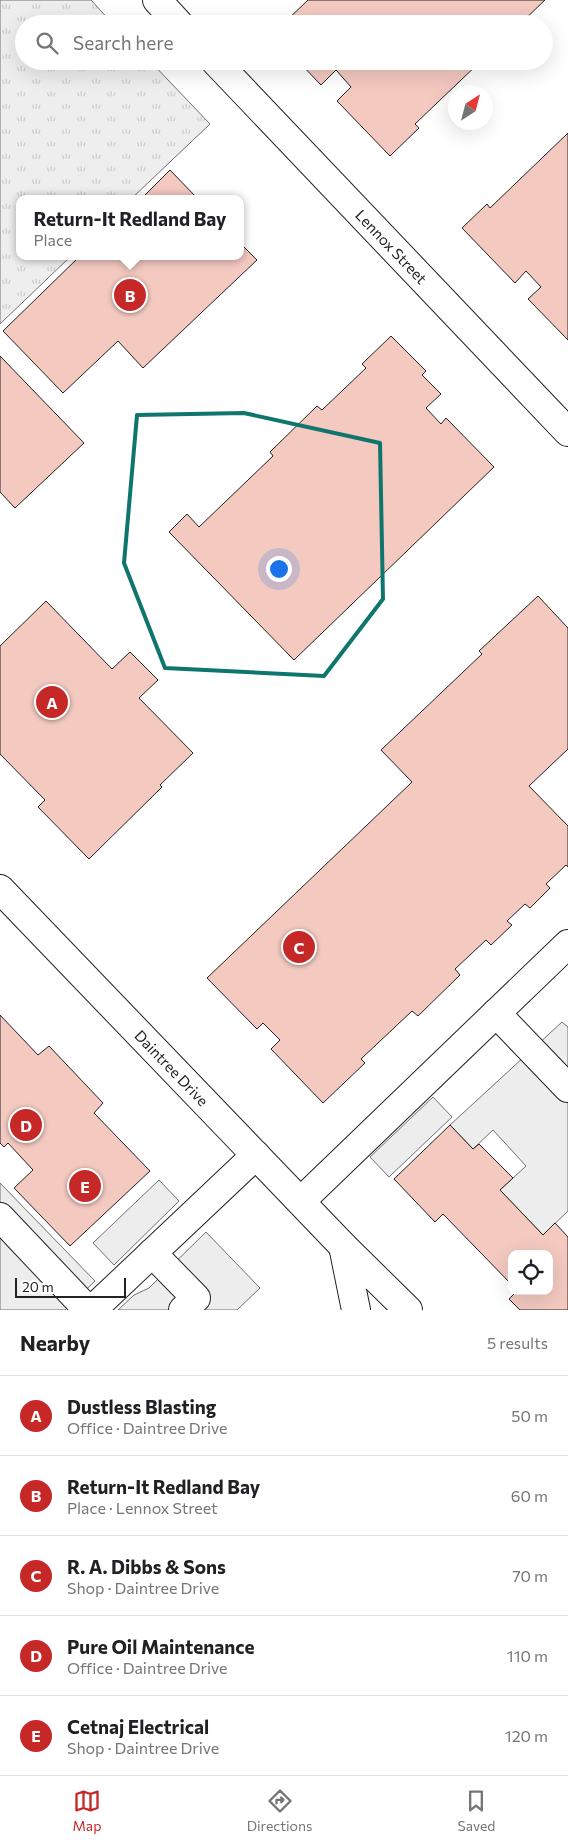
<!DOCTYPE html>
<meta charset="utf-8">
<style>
:root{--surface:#fff;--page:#f6f6f6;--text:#202124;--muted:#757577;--line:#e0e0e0;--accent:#c62828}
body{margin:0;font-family:Commissioner,sans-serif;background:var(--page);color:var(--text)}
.controls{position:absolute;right:15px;bottom:15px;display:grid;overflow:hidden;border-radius:10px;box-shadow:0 5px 20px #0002}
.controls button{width:45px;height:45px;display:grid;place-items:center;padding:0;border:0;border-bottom:1px solid var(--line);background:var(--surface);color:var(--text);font:25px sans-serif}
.compass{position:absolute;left:448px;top:85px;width:45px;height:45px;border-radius:50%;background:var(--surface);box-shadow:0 5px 20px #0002;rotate:36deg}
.scale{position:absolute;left:15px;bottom:12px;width:111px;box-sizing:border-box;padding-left:5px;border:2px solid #222;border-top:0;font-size:14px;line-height:18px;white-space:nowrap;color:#222;-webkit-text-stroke:4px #fff;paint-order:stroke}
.you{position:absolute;left:278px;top:568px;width:18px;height:18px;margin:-12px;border:4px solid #fff;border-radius:50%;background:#1a73e8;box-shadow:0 0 0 8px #1a73e833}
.badge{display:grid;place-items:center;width:32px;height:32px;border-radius:50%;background:var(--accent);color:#fff;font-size:16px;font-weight:700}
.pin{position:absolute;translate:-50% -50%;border:2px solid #fff;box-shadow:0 1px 5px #0006}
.popup{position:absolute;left:16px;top:195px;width:228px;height:65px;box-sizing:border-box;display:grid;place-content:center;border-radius:10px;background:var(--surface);filter:drop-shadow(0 1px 4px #0005);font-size:16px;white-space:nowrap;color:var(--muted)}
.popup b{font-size:19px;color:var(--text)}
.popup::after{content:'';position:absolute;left:50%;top:100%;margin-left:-10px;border:10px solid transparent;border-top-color:var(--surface)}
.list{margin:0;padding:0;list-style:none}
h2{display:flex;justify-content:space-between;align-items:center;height:65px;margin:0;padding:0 20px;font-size:21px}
h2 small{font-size:16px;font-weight:400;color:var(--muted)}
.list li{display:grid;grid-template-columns:32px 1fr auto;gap:15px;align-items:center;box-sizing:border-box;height:80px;padding:0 20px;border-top:1px solid var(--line)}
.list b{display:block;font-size:19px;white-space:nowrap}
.list p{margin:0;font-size:16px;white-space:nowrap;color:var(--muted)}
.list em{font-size:16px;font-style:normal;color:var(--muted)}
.icon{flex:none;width:28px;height:28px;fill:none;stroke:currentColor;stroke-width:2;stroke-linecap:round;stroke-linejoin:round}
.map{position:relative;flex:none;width:568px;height:1310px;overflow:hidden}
.search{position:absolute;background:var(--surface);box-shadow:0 5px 20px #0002;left:15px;right:15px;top:15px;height:55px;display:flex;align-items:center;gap:12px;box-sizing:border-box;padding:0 18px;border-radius:28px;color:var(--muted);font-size:19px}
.sheet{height:465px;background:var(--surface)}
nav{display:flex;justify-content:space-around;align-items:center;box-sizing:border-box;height:70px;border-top:1px solid var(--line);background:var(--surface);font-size:14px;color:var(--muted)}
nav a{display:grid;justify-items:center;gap:2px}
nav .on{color:var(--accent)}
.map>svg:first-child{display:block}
.grass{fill:url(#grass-tufts);stroke:#6f6f6f}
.parking{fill:#ededed;stroke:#6f6f6f}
.building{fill:#f3c9c0;stroke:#222}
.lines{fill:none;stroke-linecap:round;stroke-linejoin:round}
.minor-casing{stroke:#222;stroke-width:30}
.minor{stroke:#fff;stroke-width:28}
.marked{fill:none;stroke:#0f766e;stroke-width:4;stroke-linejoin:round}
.labels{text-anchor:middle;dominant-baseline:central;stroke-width:4;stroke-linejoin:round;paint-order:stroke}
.street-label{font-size:15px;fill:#222;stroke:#fff}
</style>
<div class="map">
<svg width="568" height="1310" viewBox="0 0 568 1310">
<defs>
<pattern id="grass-tufts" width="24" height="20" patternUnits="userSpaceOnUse" patternTransform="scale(1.25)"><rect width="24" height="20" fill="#eee"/><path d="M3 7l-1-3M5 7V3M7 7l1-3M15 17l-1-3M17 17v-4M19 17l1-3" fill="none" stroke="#ccc"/></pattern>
</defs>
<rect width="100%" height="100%" fill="#fff"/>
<path class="grass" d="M0 0H91L113 24H24V61H150L210 124 131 199H20V256H71L0 324Z"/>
<path class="parking" d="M562 1022 568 1027V1211L543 1235 500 1190 526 1166 493 1130 473 1149 450 1125Z
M433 1097 452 1117 389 1177 370 1157Z
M159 1180 179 1201 114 1265 93 1243Z
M0 1183 95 1281 65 1310H0Z
M206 1232 260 1288 237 1310H118L134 1295 149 1288Z"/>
<path class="building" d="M308 0H545L520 24H283Z
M298 61H481L415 124 419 128 390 156 337 101 351 87 336 70 321 85Z
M568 133V340L528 299 541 287 526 271 515 283 462 228 487 204 490 208Z
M170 170 198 199H141Z
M240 243 257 260 143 368 118 341 63 393 3 331 80 256H240Z
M391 336 426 371 422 375 441 394 426 408 441 424 446 418 494 467 294 660 169 532 187 514 199 527 273 456 270 452 317 406 322 410 366 368 362 364Z
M0 356 84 443 15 508 0 492Z
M538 596 568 628V749L529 786 568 826V867L566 865 546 884 550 888 530 908 525 904 507 921 512 925 491 945 486 940 455 969 460 975 418 1016 412 1011 361 1059 365 1063 323 1103 271 1049 280 1040 263 1023 257 1029 207 978 412 782 381 750 482 654 479 651Z
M46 601 112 669 130 652 158 680 139 698 193 753 160 785 162 787 89 859 38 807 45 800 0 754V646Z
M0 1015 38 1055 49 1046 103 1103 94 1113 150 1171 70 1246 14 1188 33 1170 8 1143 4 1147 0 1143Z
M450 1125 473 1149 479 1144 513 1178 500 1190 543 1235 555 1223 568 1237V1310H520L509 1299 517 1291H549V1254H512V1285L443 1214 435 1222 394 1179Z"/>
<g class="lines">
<defs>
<g id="minor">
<path d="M157 0 179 24"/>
<path id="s1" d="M215 61 568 432"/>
<path id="s2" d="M0 889 343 1246 408 1310"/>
<path d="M496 1013 568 1088"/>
<path d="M301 1201 568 944"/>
<path d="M0 1217 88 1310"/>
<path d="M343 1246 356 1310"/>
<path d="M152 1253 196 1298 183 1310"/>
<path d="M92 1310 256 1155"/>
</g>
</defs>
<use href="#minor" class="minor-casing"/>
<use href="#minor" class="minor"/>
</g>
<path class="marked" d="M244 413 380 443 383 599 324 676 165 668 124 563 137 415Z"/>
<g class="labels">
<g class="street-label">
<text stroke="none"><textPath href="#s1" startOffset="256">Lennox Street</textPath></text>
<text stroke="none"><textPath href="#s2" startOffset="248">Daintree Drive</textPath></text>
</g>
</g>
</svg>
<div class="controls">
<button><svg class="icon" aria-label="locate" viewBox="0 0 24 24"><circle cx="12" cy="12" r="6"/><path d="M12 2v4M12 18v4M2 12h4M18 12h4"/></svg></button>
</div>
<svg class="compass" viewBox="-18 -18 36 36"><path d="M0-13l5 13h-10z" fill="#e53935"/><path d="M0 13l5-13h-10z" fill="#757577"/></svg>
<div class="scale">20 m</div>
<div class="you"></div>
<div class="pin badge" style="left:52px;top:702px">A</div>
<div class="pin badge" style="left:130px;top:295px">B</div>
<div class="popup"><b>Return-It Redland Bay</b>Place</div>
<div class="pin badge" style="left:299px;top:947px">C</div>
<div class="pin badge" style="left:26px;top:1125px">D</div>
<div class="pin badge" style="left:85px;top:1186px">E</div>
<div class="search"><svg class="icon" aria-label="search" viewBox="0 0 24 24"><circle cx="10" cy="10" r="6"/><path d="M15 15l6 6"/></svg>Search here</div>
</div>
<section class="sheet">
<h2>Nearby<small>5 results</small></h2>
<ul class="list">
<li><span class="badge">A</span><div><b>Dustless Blasting</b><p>Office · Daintree Drive</p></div><em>50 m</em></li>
<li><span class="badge">B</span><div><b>Return-It Redland Bay</b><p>Place · Lennox Street</p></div><em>60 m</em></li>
<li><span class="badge">C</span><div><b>R. A. Dibbs &amp; Sons</b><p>Shop · Daintree Drive</p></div><em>70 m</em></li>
<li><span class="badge">D</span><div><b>Pure Oil Maintenance</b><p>Office · Daintree Drive</p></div><em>110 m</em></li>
<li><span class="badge">E</span><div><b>Cetnaj Electrical</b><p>Shop · Daintree Drive</p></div><em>120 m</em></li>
</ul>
</section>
<nav>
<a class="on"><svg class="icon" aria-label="map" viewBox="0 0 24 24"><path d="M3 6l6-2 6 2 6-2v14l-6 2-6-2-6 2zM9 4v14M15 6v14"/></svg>Map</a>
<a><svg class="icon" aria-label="directions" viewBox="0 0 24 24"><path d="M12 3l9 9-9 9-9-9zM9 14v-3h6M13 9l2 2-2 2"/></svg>Directions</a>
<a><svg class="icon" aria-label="saved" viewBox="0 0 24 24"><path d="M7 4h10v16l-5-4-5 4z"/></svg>Saved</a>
</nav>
